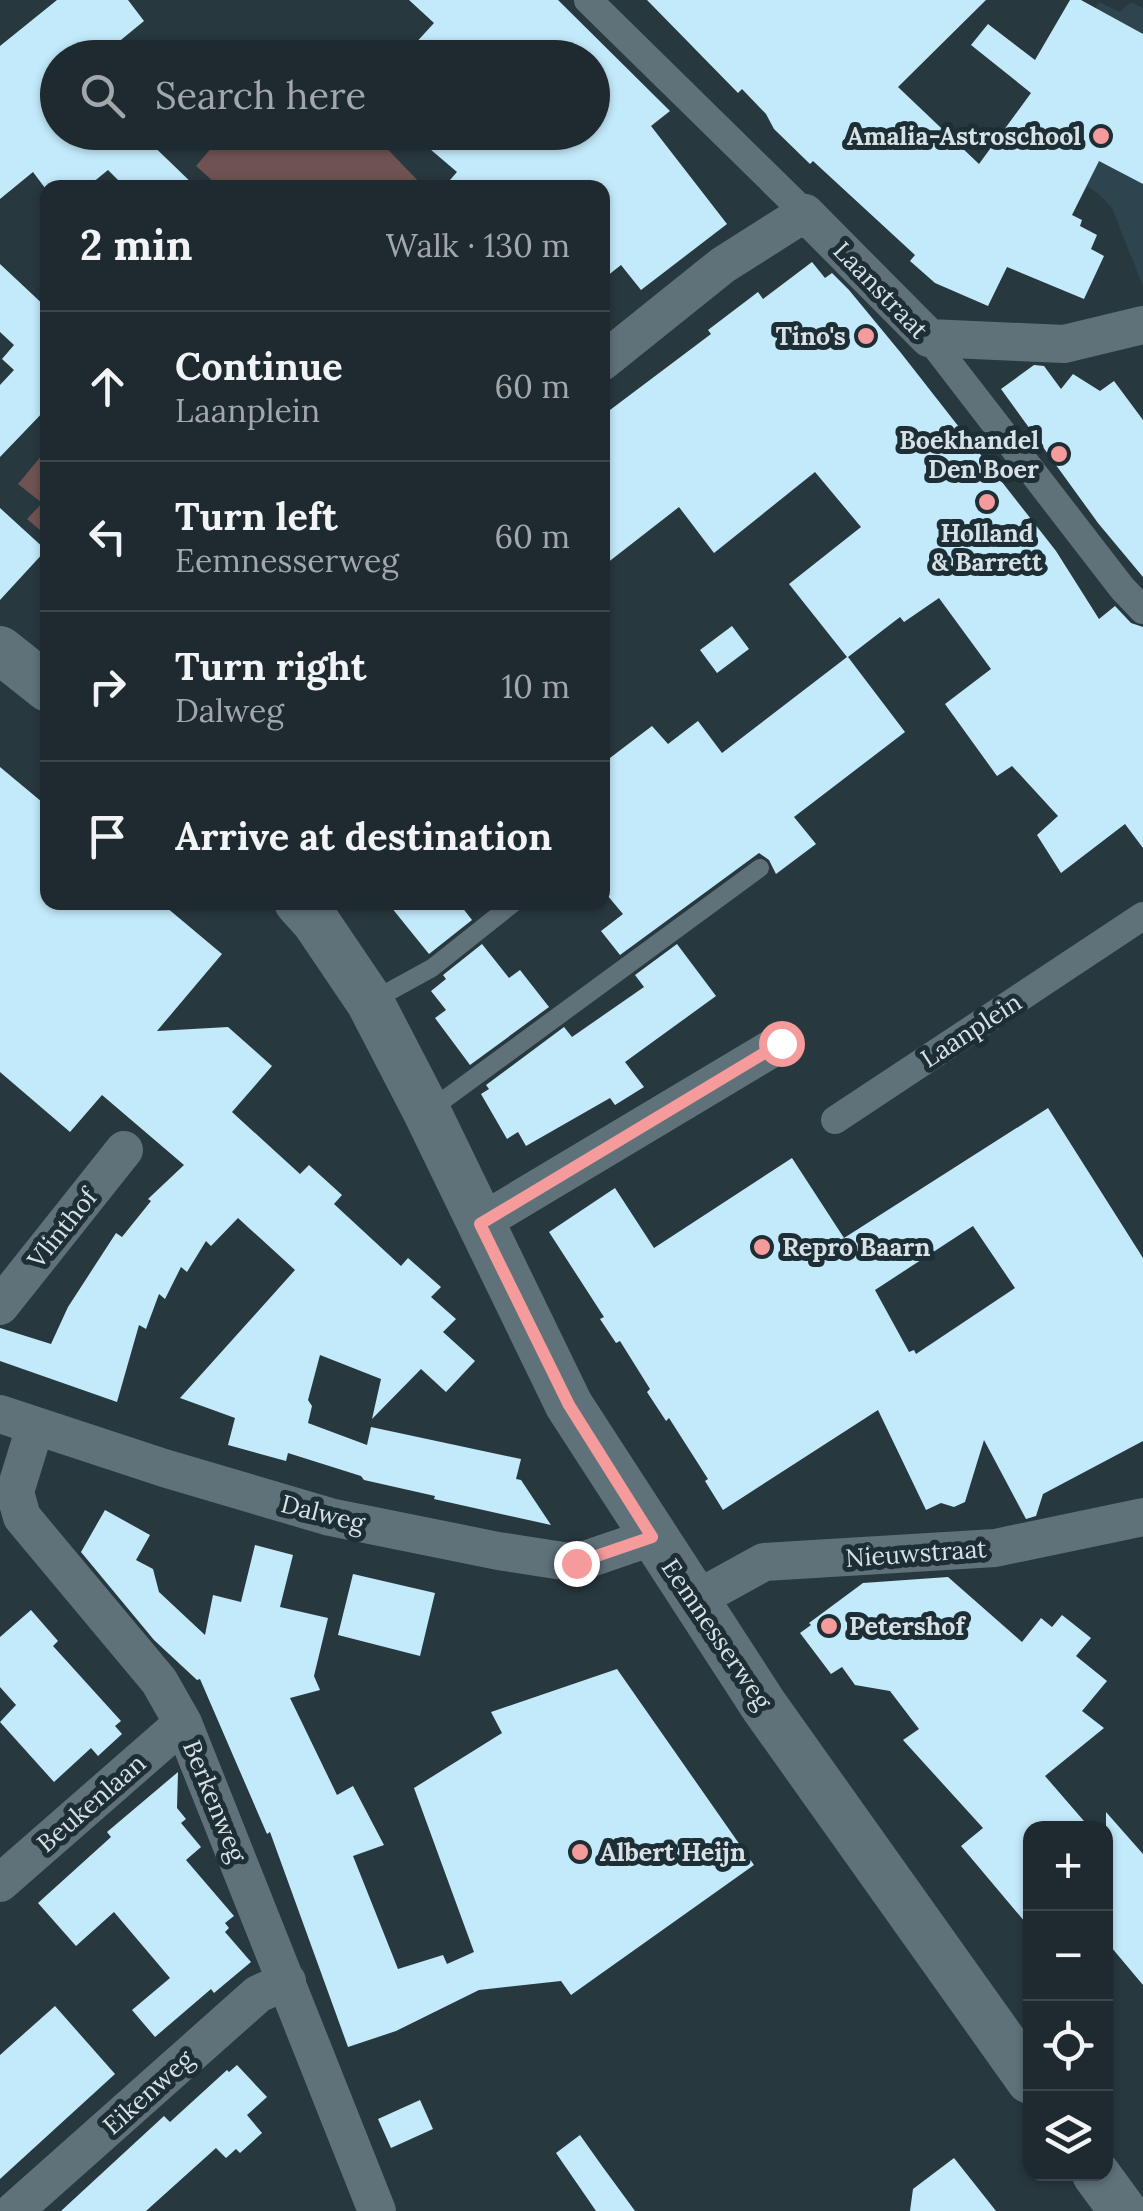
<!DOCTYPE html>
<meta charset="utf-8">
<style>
:root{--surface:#1e2a2f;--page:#2b363b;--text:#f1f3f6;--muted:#a1a7aa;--line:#3c464b}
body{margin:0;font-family:Lora,serif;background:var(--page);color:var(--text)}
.controls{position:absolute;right:30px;bottom:30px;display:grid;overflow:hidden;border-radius:20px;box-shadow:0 2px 8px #0004}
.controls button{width:90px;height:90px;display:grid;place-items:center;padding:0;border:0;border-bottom:2px solid var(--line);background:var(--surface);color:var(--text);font:50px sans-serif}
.stop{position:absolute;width:30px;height:30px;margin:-22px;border:8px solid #f59b9b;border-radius:50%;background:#fff}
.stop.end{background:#f59b9b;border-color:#fff;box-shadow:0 2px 10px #0008}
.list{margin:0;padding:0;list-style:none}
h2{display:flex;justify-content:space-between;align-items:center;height:130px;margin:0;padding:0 40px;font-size:42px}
h2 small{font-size:32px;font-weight:400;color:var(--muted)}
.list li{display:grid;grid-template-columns:65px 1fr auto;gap:30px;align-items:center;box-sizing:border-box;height:150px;padding:0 40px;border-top:2px solid var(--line)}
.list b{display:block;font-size:38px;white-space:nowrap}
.list p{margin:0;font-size:32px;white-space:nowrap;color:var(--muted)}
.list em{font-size:32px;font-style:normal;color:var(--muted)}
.icon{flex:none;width:55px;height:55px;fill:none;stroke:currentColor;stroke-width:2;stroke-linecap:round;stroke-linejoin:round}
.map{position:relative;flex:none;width:1143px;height:2211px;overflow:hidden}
.search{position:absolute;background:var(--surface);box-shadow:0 2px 8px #0004;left:40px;top:40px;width:570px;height:110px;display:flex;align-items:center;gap:25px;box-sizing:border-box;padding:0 35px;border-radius:55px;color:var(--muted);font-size:38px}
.panel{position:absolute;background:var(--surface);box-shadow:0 2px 8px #0004;left:40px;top:180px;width:570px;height:730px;border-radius:20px}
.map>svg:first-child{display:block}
.built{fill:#2e454f}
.green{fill:#6f5352}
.building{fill:#c3eafb;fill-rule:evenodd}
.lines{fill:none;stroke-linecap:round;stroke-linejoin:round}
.service{stroke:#5f727a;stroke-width:18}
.pedestrian{stroke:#5f727a;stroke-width:28}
.minor{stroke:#5f727a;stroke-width:38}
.tertiary{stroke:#5f727a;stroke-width:48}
.route{stroke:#f59b9b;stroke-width:12}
.poi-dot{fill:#f59b9b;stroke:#1e2e35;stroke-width:4}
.labels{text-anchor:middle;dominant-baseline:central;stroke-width:10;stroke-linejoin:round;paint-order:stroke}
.poi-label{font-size:25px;font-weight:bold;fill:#d7e1e6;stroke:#1e2e35;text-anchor:end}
.street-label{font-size:25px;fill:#d7e1e6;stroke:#1e2e35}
</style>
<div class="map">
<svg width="1143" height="2211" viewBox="0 0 1143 2211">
<rect width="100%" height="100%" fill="#28383f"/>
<path class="built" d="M1099 2 1120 12 1131 2 1143 8V286L1112 208 1100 195 1070 174 1058 70Z"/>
<path class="green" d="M224 133H372L424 187H212L215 183 196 166Z
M47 449V536L27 519 42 503 18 484Z"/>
<path class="building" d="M57 0H128L144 21 99 58H58V132H139L197 188H126L108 170 86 188H45L33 172 0 199V46Z
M409 0H558L670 111 651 126 727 224 641 290 621 265 602 280V188H443L457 172 410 132H592V58H402L434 23Z
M647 0H986L898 87 979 164 1031 93 971 45 988 24 1035 60 1070 0H1081L1143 34V184L1099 161 1072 215 1082 220 1080 226 1097 235 1091 249 1104 256 1084 299 1007 267 988 306 935 283 910 261 915 255 813 161 810 164 774 129 766 114 742 89 738 93Z
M812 262 825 278 832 273 849 290 901 353 1056 551 1099 619 1115 606 1131 623 1143 627V848L1125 824 1061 873 1037 835 1058 816 1012 766 997 776 945 704 991 669 939 598 904 622 900 617 848 657 905 732 794 817 816 844 776 874 769 860 759 853 620 955 601 931 623 914 602 889V764L652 726 668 744 698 721 722 753 847 657 789 584 861 527 815 472 714 553 679 507 602 567V416L711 334 708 330 758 292 763 299Z
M0 264 48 309V407L0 457V385L14 370 2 359 14 345 0 332Z
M1034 365 1044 366 1061 389 1073 374 1100 391 1114 381 1143 420V577L1098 523 1001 389Z
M0 508 46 550 0 600Z
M732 626 749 649 717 673 700 650Z
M0 767 48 807V902H160L222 954 157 1031 228 1027 272 1066 232 1112 300 1174 309 1165 342 1195 334 1204 401 1266 408 1258 441 1287 431 1297 456 1319 443 1332 475 1361 446 1392 421 1369 372 1419 381 1379 320 1355 308 1400 312 1406 308 1423 367 1445 371 1427 521 1459 516 1479 521 1480 551 1525 434 1499 435 1496 364 1480 361 1476 288 1453 286 1461 228 1445 235 1418 180 1398 295 1270 238 1218 211 1246 206 1241 187 1272 181 1267 165 1299 159 1294 146 1329 139 1325 117 1402 0 1361V1328L51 1344 68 1307 116 1233 122 1237 151 1201 148 1199 184 1165 102 1095 70 1132 0 1072Z
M387 902H458L472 920 429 954Z
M482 944 509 978 520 970 549 1007 470 1065 435 1018 446 1010 431 991 446 979 443 975Z
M677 944 716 996 625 1062 644 1087 615 1105 610 1098 526 1146 518 1132 507 1139 481 1094 489 1089 486 1085 564 1027 572 1037 644 987 635 975Z
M1048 1108 1143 1258V1441L1043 1494 1036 1516 1026 1519 984 1440 965 1502 954 1507 941 1503 926 1510 878 1410 723 1510 705 1481 708 1479 669 1418 666 1421 647 1392 650 1389 620 1341 616 1343 600 1319 604 1317 549 1232 615 1188 654 1248 792 1158 844 1238ZM973 1226 1015 1288 916 1354 914 1350 909 1352 875 1290Z
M105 1510 150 1535 136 1560 153 1569 159 1592 205 1635 213 1595 241 1602 255 1545 293 1555 280 1607 328 1618 314 1676 320 1690 290 1698 337 1795 353 1786 384 1845 353 1856 398 1969 443 1955 447 1964 474 1952 414 1788 502 1733 491 1712 617 1669 754 1865 571 1995 561 1981 479 1990 396 2031 348 2047 270 1832 267 1834 200 1679 197 1680 154 1640 81 1552Z
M353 1574 435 1593 420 1656 338 1635Z
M948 1577 1022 1642 1041 1618 1052 1627 1062 1615 1091 1638 1076 1656 1107 1681 1082 1711 1104 1728 1045 1776 1090 1828H1030V1928L961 1846 983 1828 903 1740 919 1729 890 1691 855 1685 842 1667 831 1674 800 1633 811 1625 809 1623 863 1583Z
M31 1610 58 1641 53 1646 121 1721 115 1726 122 1734 98 1756 91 1748 54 1782 0 1722 16 1705 0 1687V1637Z
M178 1772 177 1808 186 1819 181 1823 201 1847 186 1860 234 1916 225 1923 229 1928 225 1932 251 1962 214 1993 211 1989 155 2037 132 2010 170 1978 114 1912 76 1946 38 1903 111 1837 107 1832Z
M1106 1812 1143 1854V1985L1106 1941Z
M55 2006 115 2074 0 2179V2055Z
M237 2065 267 2097 247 2115 262 2133 240 2153 236 2149 226 2158 216 2148 146 2211H61L164 2116 170 2122 227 2070 229 2072Z
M420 2100 433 2129 391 2148 378 2119Z
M580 2135 602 2166 635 2211H596L556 2153Z
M954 2158 996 2211H910L913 2189Z"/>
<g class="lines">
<path class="service" d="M370 1002 432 968 515 902
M430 1110 760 868"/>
<path class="pedestrian" d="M588 0 805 213
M929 338 1122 588 1143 610
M835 1120 1143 916"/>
<path class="minor" d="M602 362 723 265 805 213 929 338 1064 344 1143 325
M480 1223 781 1043
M0 1306 124 1150
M0 1414 164 1468 330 1517 498 1551 576 1563 652 1537
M35 1427 15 1492 22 1517 159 1681 183 1723 377 2211
M695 1600 764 1562 995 1548 1143 1517
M0 1883 183 1723
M14 2211 258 1994 287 1981"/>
<path class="tertiary" d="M0 650 48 688
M298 902 316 922 370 1002 427 1112 569 1405 764 1706 1030 2080
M1096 2174 1123 2211"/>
</g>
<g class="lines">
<path class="route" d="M576 1563 652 1537 569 1405 480 1224 781 1043"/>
</g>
<g class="poi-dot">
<circle cx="1101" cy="136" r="10"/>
<circle cx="866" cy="336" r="10"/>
<circle cx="1059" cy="454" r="10"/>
<circle cx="987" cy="502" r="10"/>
<circle cx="762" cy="1247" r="10"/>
<circle cx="829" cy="1626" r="10"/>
<circle cx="580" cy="1852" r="10"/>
</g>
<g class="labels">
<g class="poi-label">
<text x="1081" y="136">Amalia-Astroschool</text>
<text x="846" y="336">Tino's</text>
<text x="1039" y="440">Boekhandel<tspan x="1039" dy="29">Den Boer</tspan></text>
<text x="987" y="533" text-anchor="middle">Holland<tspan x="987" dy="29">&amp; Barrett</tspan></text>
<text x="782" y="1247" text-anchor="start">Repro Baarn</text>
<text x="849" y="1626" text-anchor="start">Petershof</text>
<text x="600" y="1852" text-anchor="start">Albert Heijn</text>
</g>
<g class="street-label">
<text transform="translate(881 290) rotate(46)">Laanstraat</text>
<text transform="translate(971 1030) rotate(-33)">Laanplein</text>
<text transform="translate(62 1228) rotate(-51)">Vlinthof</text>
<text transform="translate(323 1513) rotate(14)">Dalweg</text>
<text transform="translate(916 1553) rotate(-4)">Nieuwstraat</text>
<text transform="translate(717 1634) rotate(56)">Eemnesserweg</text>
<text transform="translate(215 1801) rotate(68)">Berkenweg</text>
<text transform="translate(91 1803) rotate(-41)">Beukenlaan</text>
<text transform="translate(148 2092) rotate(-42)">Eikenweg</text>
</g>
</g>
</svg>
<div class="controls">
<button>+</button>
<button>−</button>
<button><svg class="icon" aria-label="locate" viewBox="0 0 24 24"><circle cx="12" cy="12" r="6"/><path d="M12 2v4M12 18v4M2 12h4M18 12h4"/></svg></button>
<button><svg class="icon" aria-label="layers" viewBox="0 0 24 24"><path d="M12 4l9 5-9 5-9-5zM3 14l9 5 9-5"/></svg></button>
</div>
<div class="stop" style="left:781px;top:1043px"></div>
<div class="stop end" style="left:576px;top:1563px"></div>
<div class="search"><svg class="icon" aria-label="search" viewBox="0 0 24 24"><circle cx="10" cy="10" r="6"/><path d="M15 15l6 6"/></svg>Search here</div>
<section class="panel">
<h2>2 min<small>Walk · 130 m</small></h2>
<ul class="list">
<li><svg class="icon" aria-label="ahead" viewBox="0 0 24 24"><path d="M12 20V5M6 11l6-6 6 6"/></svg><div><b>Continue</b><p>Laanplein</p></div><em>60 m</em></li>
<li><svg class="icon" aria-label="left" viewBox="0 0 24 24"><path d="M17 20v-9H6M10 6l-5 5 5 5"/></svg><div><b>Turn left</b><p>Eemnesserweg</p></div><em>60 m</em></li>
<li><svg class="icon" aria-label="right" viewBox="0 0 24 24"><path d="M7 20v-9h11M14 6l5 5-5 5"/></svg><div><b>Turn right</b><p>Dalweg</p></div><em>10 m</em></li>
<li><svg class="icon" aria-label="arrive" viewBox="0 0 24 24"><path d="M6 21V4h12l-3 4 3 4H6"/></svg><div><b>Arrive at destination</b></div></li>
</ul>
</section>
</div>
